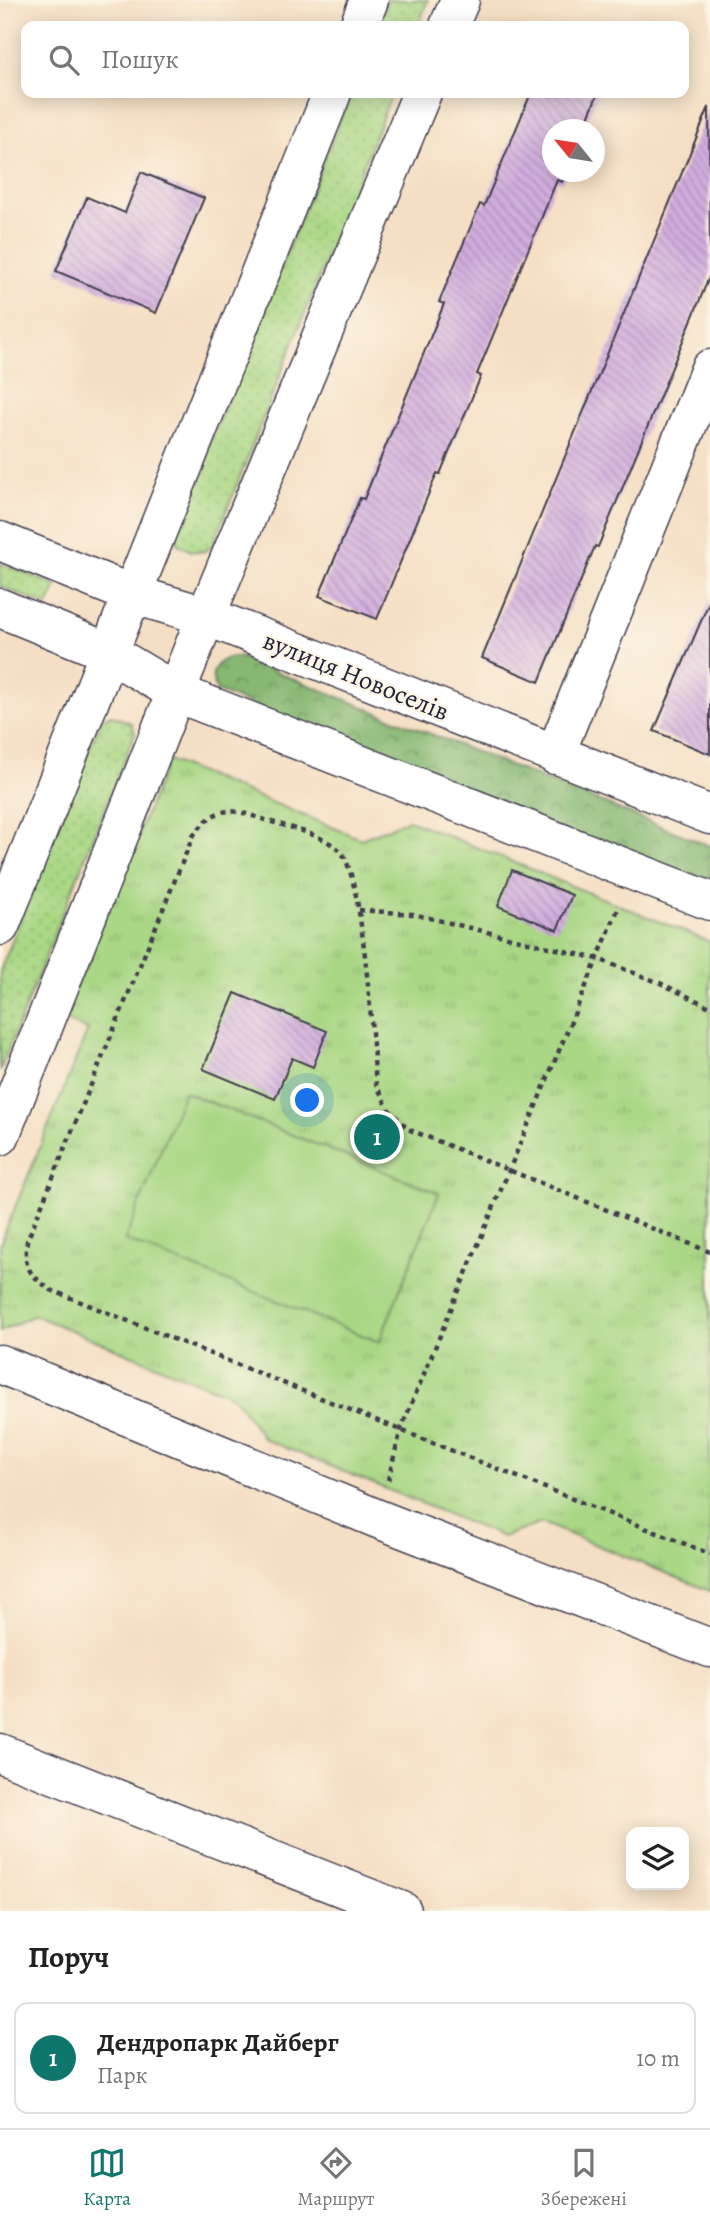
<!DOCTYPE html>
<html lang="uk">
<meta charset="utf-8">
<style>
:root{--surface:#fff;--page:#f2f2f2;--text:#222;--muted:#767676;--line:#e0e0e0;--accent:#0f766e}
body{margin:0;font-family:Alegreya,serif;background:var(--page);color:var(--text)}
.controls{position:absolute;right:21px;bottom:21px;display:grid;overflow:hidden;border-radius:14px;box-shadow:0 4px 18px #0003}
.controls button{width:63px;height:63px;display:grid;place-items:center;padding:0;border:0;border-bottom:2px solid var(--line);background:var(--surface);color:var(--text);font:35px sans-serif}
.compass{position:absolute;left:542px;top:119px;width:63px;height:63px;border-radius:50%;background:var(--surface);box-shadow:0 4px 18px #0003;rotate:300deg}
.you{position:absolute;left:308px;top:1101px;width:24px;height:24px;margin:-18px;border:5px solid #fff;border-radius:50%;background:#1a73e8;box-shadow:0 0 0 10px #1a73e833}
.badge{display:grid;place-items:center;width:46px;height:46px;border-radius:50%;background:var(--accent);color:#fff;font-size:23px;font-weight:700}
.pin{position:absolute;translate:-50% -50%;border:4px solid #fff;box-shadow:0 2px 7px #0006}
.list{margin:0;padding:0;list-style:none}
h2{display:flex;justify-content:space-between;align-items:center;height:91px;margin:0;padding:0 28px;font-size:30px}
h2 small{font-size:23px;font-weight:400;color:var(--muted)}
.list li{display:grid;grid-template-columns:46px 1fr auto;gap:21px;align-items:center;box-sizing:border-box;height:112px;margin:0 14px 14px;padding:0 14px;border:2px solid var(--line);border-radius:14px}
.list b{display:block;font-size:26px;white-space:nowrap}
.list p{margin:0;font-size:23px;white-space:nowrap;color:var(--muted)}
.list em{font-size:23px;font-style:normal;color:var(--muted)}
.icon{flex:none;width:38px;height:38px;fill:none;stroke:currentColor;stroke-width:2;stroke-linecap:round;stroke-linejoin:round}
.map{position:relative;flex:none;width:710px;height:1911px;overflow:hidden}
.search{position:absolute;background:var(--surface);box-shadow:0 4px 18px #0003;left:21px;right:21px;top:21px;height:77px;display:flex;align-items:center;gap:18px;box-sizing:border-box;padding:0 24px;border-radius:14px;color:var(--muted);font-size:26px}
.sheet{height:217px;background:var(--surface)}
nav{display:flex;justify-content:space-around;align-items:center;box-sizing:border-box;height:98px;border-top:2px solid var(--line);background:var(--surface);font-size:19px;color:var(--muted)}
nav a{display:grid;justify-items:center;gap:4px}
nav .on{color:var(--accent)}
.map>svg:first-child{display:block}
.grass{fill:url(#grass-dots);stroke:#667c60;stroke-width:2}
.forest{fill:url(#forest-crowns);stroke:#546d56;stroke-width:2}
.park{fill:url(#park-tufts);stroke:#667c60;stroke-width:2}
.garden{fill:#a9d784;stroke:#667c60;stroke-width:2}
.building{fill:url(#building-back-hatch)}
.lines{fill:none;stroke-linecap:round;stroke-linejoin:round}
.minor-casing{stroke:#423e50;stroke-width:41}
.path{stroke:#423e50;stroke-width:4.5;stroke-dasharray:5 5;stroke-linecap:butt}
.minor{stroke:#fff;stroke-width:38}
.labels{text-anchor:middle;dominant-baseline:central;stroke-width:5;stroke-linejoin:round;paint-order:stroke}
.street-label{font-size:26px;fill:#22223b;stroke:#fcf5e5}
</style>
<div class="map">
<svg width="710" height="1911" viewBox="0 0 710 1911">
<defs>
<pattern id="grass-dots" width="8" height="8" patternUnits="userSpaceOnUse" patternTransform="scale(1.75)"><rect width="8" height="8" fill="#a9d784"/><path d="M2 2h.1M6 6h.1" fill="none" stroke="#91b873" stroke-width="1.8" stroke-linecap="round"/></pattern>
<pattern id="forest-crowns" width="20" height="18" patternUnits="userSpaceOnUse" patternTransform="scale(1.75)"><rect width="20" height="18" fill="#86b872"/><path d="M2 6a3 3 0 1 1 6 0M12 15a3 3 0 1 1 6 0" fill="none" stroke="#6d955f"/></pattern>
<pattern id="park-tufts" width="24" height="20" patternUnits="userSpaceOnUse" patternTransform="scale(1.75)"><rect width="24" height="20" fill="#a9d784"/><path d="M3 7l-1-3M5 7V3M7 7l1-3M15 17l-1-3M17 17v-4M19 17l1-3" fill="none" stroke="#91b873"/></pattern>
<pattern id="building-back-hatch" width="6" height="6" patternUnits="userSpaceOnUse" patternTransform="scale(1.75)"><rect width="6" height="6" fill="#d1adde"/><path d="M-1 5l2 2M0 0l6 6M5-1l2 2" fill="none" stroke="#a98cb5"/></pattern>
</defs>
<rect width="100%" height="100%" fill="#fcf5e5"/>
<filter id="ink" filterUnits="userSpaceOnUse"><feTurbulence type="fractalNoise" baseFrequency=".0143" numOctaves="2"/><feDisplacementMap in="SourceGraphic" scale="14" xChannelSelector="R" yChannelSelector="G"/><feConvolveMatrix kernelMatrix="1 2 1 2 8 2 1 2 1" color-interpolation-filters="sRGB"/></filter>
<filter id="wash" filterUnits="userSpaceOnUse"><feTurbulence type="fractalNoise" baseFrequency=".00686" numOctaves="4" result="noise"/><feDisplacementMap in="SourceGraphic" scale="28" xChannelSelector="R" yChannelSelector="G"/><feGaussianBlur stdDeviation="1.57" result="paint"/><feColorMatrix in="noise" values="0 0 0 0 0 0 0 0 0 0 0 0 0 0 0 0 0 1.4 0 .05"/><feComposite in="paint" operator="in"/></filter>
<g filter="url(#wash)">
<rect width="100%" height="100%" fill="#f5dfc4"/>
<path class="grass" d="M388 0H428L418 26H378Z
M351 93H392L213 545 203 552 191 551 178 544 175 530Z
M0 563 57 586 48 606 0 586Z
M111 715 131 723 135 733 0 1071V971L101 720Z"/>
<path class="forest" d="M239 657 710 846V890L217 691C206 672 218 656 239 657Z"/>
<path class="park" d="M168 760 361 839 409 820 710 942V1591L542 1523 503 1537 264 1439 234 1397 34 1315 0 1332V1244L88 1030 62 1019Z"/>
<path class="garden" d="M184 1092 439 1193 379 1342 125 1240Z"/>
<g id="blocks">
<path class="building" d="M531 93H598L583 130H552V172H566L562 182 557 180 477 374 481 376 440 474 437 473 377 619 319 596 360 498 364 499 444 304 439 302 480 204 484 206Z
M709 107 710 275 598 547 595 546 539 682 482 658Z
M141 172 204 198 156 313 56 271 87 197 125 213Z
M710 600V754L654 731Z
M512 870 572 895 557 930 498 906Z
M235 993 327 1031 313 1067 292 1058 275 1099 203 1069Z"/>
</g>
</g>
<g filter="url(#ink)">
<use href="#blocks" fill-opacity="0" stroke="#423e50" stroke-width="2"/>
<g class="lines">
<defs>
<path id="minor" d="M359 26 369 0
M449 26 460 0
M0 541 131 594 206 616 710 815
M0 608 108 652 177 693 710 901
M555 755 710 369
M0 926 332 93
M0 1136 206 616 422 93
M0 1364 378 1519 710 1648
M0 1753 402 1911"/>
</defs>
<use href="#minor" class="minor-casing"/>
<path class="path" d="M359 910 413 914 598 959 660 983 710 1007
M710 1252 408 1129 389 1110 376 1084C372 1040 364 880 341 852 326 835 284 826 262 819 228 807 216 806 193 836L27 1241C23 1268 29 1274 51 1290L710 1554
M388 1480 401 1429 619 907"/>
<use href="#minor" class="minor"/>
</g>
</g>
<g class="labels">
<g class="street-label">
<text transform="translate(356 676) rotate(22)">вулиця Новоселів</text>
</g>
</g>
</svg>
<div class="controls">
<button><svg class="icon" aria-label="layers" viewBox="0 0 24 24"><path d="M12 4l9 5-9 5-9-5zM3 14l9 5 9-5"/></svg></button>
</div>
<svg class="compass" viewBox="-18 -18 36 36"><path d="M0-13l5 13h-10z" fill="#e53935"/><path d="M0 13l5-13h-10z" fill="#767676"/></svg>
<div class="you"></div>
<div class="pin badge" style="left:377px;top:1137px">1</div>
<div class="search"><svg class="icon" aria-label="search" viewBox="0 0 24 24"><circle cx="10" cy="10" r="6"/><path d="M15 15l6 6"/></svg>Пошук</div>
</div>
<section class="sheet">
<h2>Поруч<small></small></h2>
<ul class="list">
<li><span class="badge">1</span><div><b>Дендропарк Дайберг</b><p>Парк</p></div><em>10 m</em></li>
</ul>
</section>
<nav>
<a class="on"><svg class="icon" aria-label="map" viewBox="0 0 24 24"><path d="M3 6l6-2 6 2 6-2v14l-6 2-6-2-6 2zM9 4v14M15 6v14"/></svg>Карта</a>
<a><svg class="icon" aria-label="directions" viewBox="0 0 24 24"><path d="M12 3l9 9-9 9-9-9zM9 14v-3h6M13 9l2 2-2 2"/></svg>Маршрут</a>
<a><svg class="icon" aria-label="saved" viewBox="0 0 24 24"><path d="M7 4h10v16l-5-4-5 4z"/></svg>Збережені</a>
</nav>
